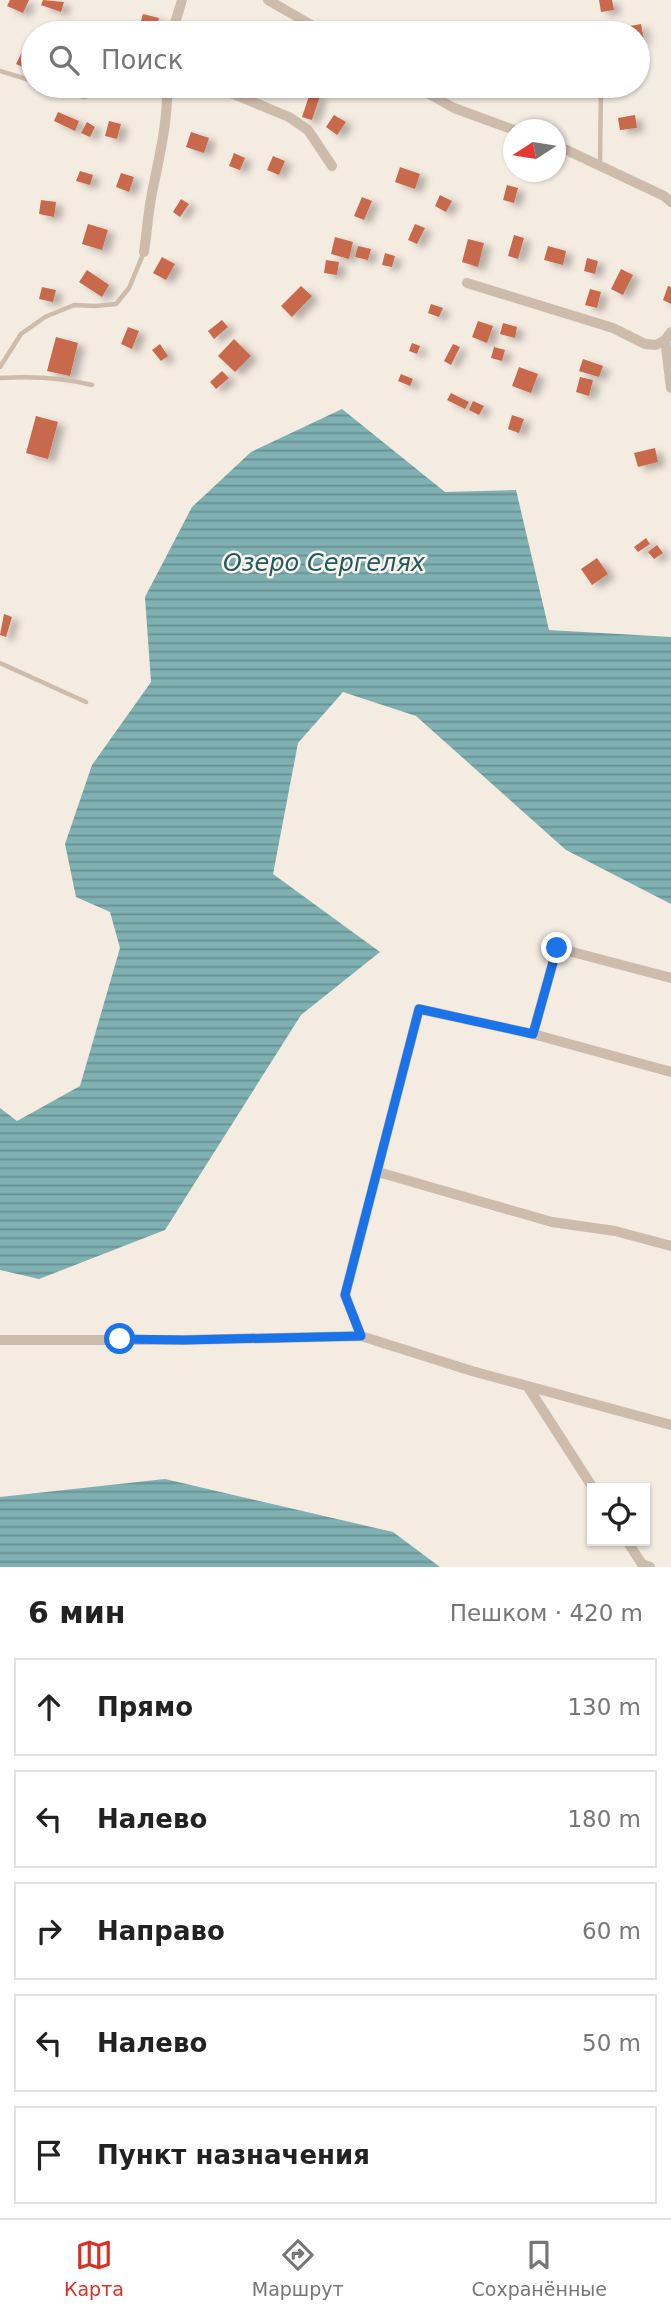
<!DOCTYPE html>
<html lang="ru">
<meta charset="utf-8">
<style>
:root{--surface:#fff;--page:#f6f6f6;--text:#222;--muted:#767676;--line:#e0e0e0;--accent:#d93025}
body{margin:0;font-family:"DejaVu Sans",sans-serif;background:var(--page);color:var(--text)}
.controls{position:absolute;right:21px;bottom:21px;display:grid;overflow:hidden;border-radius:0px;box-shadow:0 2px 5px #0004}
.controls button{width:63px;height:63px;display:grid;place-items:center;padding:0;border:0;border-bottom:2px solid var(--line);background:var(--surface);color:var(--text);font:35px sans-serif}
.compass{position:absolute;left:503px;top:119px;width:63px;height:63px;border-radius:50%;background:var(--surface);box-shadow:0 2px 5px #0004;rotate:258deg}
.stop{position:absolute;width:21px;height:21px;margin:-16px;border:5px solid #1a73e8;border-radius:50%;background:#fff}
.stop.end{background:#1a73e8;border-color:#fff;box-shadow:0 2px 7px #0008}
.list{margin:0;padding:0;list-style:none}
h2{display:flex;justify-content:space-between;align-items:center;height:91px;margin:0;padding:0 28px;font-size:30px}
h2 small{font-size:23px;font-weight:400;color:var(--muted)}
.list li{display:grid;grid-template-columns:46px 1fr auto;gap:21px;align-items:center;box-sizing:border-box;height:98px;margin:0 14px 14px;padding:0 14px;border:2px solid var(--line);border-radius:0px}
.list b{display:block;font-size:26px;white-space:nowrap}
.list em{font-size:23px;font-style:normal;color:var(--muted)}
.icon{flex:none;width:38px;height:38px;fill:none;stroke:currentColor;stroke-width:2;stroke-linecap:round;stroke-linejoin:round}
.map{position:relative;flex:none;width:671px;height:1567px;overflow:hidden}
.search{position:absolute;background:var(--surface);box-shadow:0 2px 5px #0004;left:21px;right:21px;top:21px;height:77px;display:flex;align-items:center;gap:18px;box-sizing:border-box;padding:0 24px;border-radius:38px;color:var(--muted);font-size:26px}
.sheet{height:651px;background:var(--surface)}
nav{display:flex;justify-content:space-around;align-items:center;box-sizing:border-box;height:98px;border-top:2px solid var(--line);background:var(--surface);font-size:19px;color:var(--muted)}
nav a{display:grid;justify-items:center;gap:4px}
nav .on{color:var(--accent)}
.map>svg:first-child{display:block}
.water{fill:url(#water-rules)}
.building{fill:#c8694b;filter:url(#shadow)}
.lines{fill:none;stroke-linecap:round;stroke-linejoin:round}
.lane{stroke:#cdbbac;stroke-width:4.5}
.street{stroke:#cdbbac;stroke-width:10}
.route{stroke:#1a73e8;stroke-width:9}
.labels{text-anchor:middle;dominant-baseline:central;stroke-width:5;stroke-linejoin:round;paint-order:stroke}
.water-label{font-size:24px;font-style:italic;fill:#1f5a5e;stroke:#fbf5ee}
</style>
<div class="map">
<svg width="671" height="1567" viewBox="0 0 671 1567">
<defs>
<pattern id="water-rules" width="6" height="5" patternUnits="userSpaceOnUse" patternTransform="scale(1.75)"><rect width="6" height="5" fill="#7fb0b2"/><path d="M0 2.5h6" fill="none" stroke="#699091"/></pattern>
<filter id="shadow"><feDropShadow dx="7" dy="4" stdDeviation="3.5" flood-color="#0004"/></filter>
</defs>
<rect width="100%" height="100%" fill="#f4ebe1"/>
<path class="water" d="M342 409 445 492 516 490 549 630 671 637V904L566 850 416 716 343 692 298 743 273 874 380 952 301 1015 165 1230 39 1279 0 1270V1108L17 1121 80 1086 120 948 110 912 76 897 65 844 92 765 151 682 145 597 192 507 251 452Z
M165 1479 393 1532 440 1567H0V1497Z"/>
<path class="building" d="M10 0H29L23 13 7 6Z
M43 0 64 2 61 12 41 5Z
M599 0H612L614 10 601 12Z
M143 14 159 18 156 29 140 24Z
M641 24 644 40 638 41V33H620L619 28Z
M28 40 33 42V56L27 69 16 64Z
M310 93 320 96 312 120 302 117Z
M58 112 79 121 75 131 54 121Z
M334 115 346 122 337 135 326 127Z
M635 115 637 128 620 130 618 118Z
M109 121 121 124 117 139 105 136Z
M87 122 95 127 90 137 81 133Z
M191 132 209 138 204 153 186 147Z
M234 153 245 158 240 170 229 166Z
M273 156 285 161 279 175 267 170Z
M400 167 420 174 415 189 395 182Z
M80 171 93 175 90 185 76 181Z
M121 173 134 177 129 192 116 187Z
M507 185 518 188 514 203 503 200Z
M440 195 452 201 446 212 435 206Z
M362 197 372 201 364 220 354 216Z
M181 199 189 204 180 217 173 212Z
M41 200 56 202 54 217 39 214Z
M88 224 108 230 102 250 82 244Z
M415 224 425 228 417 244 408 240Z
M514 235 524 238 518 259 508 256Z
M335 237 353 242 349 259 331 254Z
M468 239 484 243 478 267 462 262Z
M358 246 371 249 368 260 355 257Z
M548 246 566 251 563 265 544 260Z
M385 253 395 256 392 267 382 265Z
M162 257 175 264 166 280 153 273Z
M587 258 598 261 595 274 584 271Z
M326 260 339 262 337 275 324 273Z
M621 269 633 275 623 295 611 289Z
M87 270 109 285 102 297 79 282Z
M301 286 312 296 292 317 281 306Z
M668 286 671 287V304L663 300Z
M42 287 56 290 53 302 39 299Z
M590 289 601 292 597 308 585 305Z
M431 304 443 308 439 317 428 313Z
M222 320 228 327 214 339 208 331Z
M478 321 493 326 487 343 472 337Z
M503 323 517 327 515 338 500 334Z
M128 327 139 331 132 349 121 344Z
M56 337 78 343 70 376 47 371Z
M234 339 251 356 235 372 218 356Z
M412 343 420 346 417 354 409 351Z
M160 344 168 356 161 361 152 350Z
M453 344 460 347 451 365 444 361Z
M494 347 505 350 502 361 491 358Z
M583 359 603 366 599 377 579 371Z
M519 367 538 374 531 393 512 386Z
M222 371 229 378 216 389 210 382Z
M401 374 413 379 410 386 398 381Z
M580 377 593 380 589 396 576 392Z
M451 393 469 402 465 409 447 400Z
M473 401 484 406 479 415 469 410Z
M512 415 524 419 519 433 508 429Z
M36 416 58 422 48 459 26 453Z
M655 448 658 462 638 467 634 453Z
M646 538 650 544 638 552 634 547Z
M657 545 663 553 654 559 648 552Z
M597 558 608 574 592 585 581 569Z
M4 614 12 617 6 637 0 635Z"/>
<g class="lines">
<path class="lane" d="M0 71 33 81
M48 86 84 97 101 92 103 86
M600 165 601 86
M0 367 21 334 45 317 74 305 95 306 116 304 129 288 144 252
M0 378C32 376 61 377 92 385
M0 663 86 702"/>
<path class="street" d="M268 0 325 33
M172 33 182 0
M214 86 289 117 308 130 332 166
M415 86 454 108 514 130
M556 145 664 196 671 202
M144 252C147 232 148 212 152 193 159 157 168 123 167 86
M467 283 613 328 645 344 656 345 665 340
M671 332 665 340 671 388
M533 1034 557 948 671 978
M378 1172 552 1222 615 1231 671 1246
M361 1336 345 1295 419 1009 533 1034 671 1072
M0 1340H184L361 1336 472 1371 671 1425
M528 1387 593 1488
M627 1541 642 1564 650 1567"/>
</g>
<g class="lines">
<path class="route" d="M120 1339 184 1340 361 1336 345 1295 419 1009 533 1034 557 948"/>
</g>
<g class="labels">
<g class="water-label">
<text x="324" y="563">Озеро Сергелях</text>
</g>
</g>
</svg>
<div class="controls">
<button><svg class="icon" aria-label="locate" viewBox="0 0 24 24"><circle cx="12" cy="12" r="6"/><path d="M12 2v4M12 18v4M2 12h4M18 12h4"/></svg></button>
</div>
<svg class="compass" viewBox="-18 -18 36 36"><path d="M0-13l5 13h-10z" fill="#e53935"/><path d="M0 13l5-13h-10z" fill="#767676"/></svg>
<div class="stop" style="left:120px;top:1339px"></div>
<div class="stop end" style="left:557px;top:948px"></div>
<div class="search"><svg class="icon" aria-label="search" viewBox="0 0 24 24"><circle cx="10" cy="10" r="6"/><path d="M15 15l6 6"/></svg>Поиск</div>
</div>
<section class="sheet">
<h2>6 мин<small>Пешком · 420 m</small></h2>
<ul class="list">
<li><svg class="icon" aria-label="ahead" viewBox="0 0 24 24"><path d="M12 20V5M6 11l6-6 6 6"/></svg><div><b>Прямо</b></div><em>130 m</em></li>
<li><svg class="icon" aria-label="left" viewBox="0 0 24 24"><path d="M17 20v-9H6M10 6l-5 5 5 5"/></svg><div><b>Налево</b></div><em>180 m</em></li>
<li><svg class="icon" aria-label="right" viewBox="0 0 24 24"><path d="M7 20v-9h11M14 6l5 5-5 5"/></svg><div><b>Направо</b></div><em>60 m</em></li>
<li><svg class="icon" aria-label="left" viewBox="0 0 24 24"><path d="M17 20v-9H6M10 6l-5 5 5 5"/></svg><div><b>Налево</b></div><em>50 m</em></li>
<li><svg class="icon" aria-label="arrive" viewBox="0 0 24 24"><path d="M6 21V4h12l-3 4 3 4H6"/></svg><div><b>Пункт назначения</b></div></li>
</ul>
</section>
<nav>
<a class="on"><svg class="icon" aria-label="map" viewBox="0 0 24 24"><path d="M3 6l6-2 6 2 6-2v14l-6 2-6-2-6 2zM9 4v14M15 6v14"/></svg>Карта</a>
<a><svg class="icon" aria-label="directions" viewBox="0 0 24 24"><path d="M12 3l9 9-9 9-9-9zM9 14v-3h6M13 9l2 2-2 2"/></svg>Маршрут</a>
<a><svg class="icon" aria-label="saved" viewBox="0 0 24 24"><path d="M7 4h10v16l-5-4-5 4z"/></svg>Сохранённые</a>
</nav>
